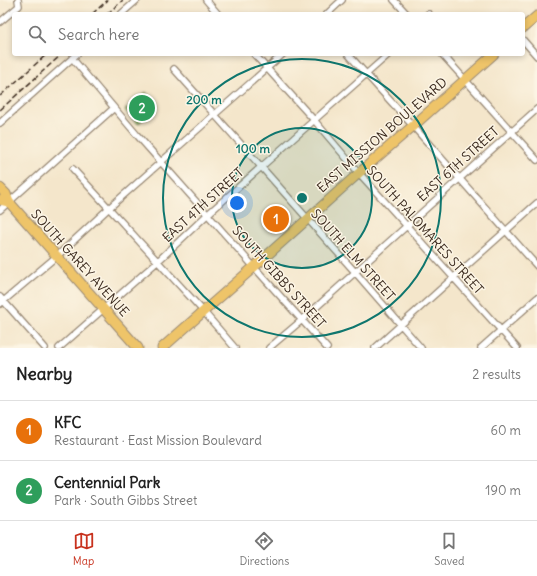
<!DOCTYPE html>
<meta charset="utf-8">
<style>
:root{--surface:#fff;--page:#f2f2f2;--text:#222;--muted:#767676;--line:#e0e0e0;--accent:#c8321e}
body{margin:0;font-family:Delius,sans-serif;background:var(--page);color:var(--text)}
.you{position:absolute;left:237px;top:203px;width:14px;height:14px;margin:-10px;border:3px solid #fff;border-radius:50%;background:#1a73e8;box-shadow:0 0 0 6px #1a73e833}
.badge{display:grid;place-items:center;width:26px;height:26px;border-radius:50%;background:var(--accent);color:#fff;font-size:13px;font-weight:700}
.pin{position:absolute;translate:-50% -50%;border:2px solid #fff;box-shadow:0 1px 4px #0006}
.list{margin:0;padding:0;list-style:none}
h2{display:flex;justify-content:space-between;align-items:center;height:52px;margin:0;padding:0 16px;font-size:17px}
h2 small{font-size:13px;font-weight:400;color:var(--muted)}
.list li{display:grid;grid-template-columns:26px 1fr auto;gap:12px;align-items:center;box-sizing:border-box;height:60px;padding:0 16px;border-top:1px solid var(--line)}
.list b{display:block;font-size:15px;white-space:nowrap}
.list p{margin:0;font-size:13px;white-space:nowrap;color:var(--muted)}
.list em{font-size:13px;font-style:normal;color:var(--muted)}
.icon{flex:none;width:22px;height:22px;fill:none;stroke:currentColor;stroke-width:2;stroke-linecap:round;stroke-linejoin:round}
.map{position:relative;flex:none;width:537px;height:348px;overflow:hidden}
.search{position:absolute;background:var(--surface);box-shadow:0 2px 6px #0003;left:12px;right:12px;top:12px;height:44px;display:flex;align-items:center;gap:10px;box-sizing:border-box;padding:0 14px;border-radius:4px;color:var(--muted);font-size:15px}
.sheet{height:172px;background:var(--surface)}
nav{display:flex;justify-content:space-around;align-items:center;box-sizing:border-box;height:56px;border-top:1px solid var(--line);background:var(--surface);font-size:11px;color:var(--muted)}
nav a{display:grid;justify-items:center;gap:2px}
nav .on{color:var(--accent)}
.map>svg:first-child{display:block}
.green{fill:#9ec773;stroke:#6c7848}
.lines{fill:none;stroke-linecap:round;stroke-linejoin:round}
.minor-casing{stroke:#988874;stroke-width:8}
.primary-casing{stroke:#988874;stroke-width:11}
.minor{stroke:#fff;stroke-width:5.5}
.primary{stroke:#eec469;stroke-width:9}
.rail{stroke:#3b2a1e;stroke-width:1.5;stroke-dasharray:6 3;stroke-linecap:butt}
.ring{fill:none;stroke:#0f766e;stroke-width:2}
.labels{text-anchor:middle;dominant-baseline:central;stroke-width:3;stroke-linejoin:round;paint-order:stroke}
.street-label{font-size:13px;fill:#3b2a1e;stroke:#fcf5e5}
.centre{fill:#0f766e;stroke:#fcf5e5;stroke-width:2}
.ring-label{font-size:12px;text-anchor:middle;font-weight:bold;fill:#0f766e;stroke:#fcf5e5;stroke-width:3;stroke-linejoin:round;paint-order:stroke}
</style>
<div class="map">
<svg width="537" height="348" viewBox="0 0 537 348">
<rect width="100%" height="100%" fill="#fcf5e5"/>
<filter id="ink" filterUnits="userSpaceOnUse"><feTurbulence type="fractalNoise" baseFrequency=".025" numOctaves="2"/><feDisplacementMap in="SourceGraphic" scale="8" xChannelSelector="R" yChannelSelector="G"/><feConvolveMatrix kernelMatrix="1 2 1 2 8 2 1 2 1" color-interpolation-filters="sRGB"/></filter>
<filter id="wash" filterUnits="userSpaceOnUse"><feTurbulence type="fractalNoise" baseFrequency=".012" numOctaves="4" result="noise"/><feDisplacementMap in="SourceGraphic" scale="16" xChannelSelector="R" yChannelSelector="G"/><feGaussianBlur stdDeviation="0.9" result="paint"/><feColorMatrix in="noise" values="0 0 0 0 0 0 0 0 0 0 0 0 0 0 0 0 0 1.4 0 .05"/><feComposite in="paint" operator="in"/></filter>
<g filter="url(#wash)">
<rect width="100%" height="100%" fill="#f4e6cb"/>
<path class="green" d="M146 92 158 106 138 124 125 110Z"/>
</g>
<g filter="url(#ink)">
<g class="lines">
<defs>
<path id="minor" d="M206 0 218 14
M394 0 407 14
M121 14 137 0
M327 14 342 0
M428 14H429
M0 22 19 6 18 0
M523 40 537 56
M254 54 314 120 359 173 517 348
M348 54 413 126 537 266
M442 54 537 160
M72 58 137 135 254 267 327 348
M174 69 355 272 421 348
M0 123 77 54
M73 169 204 312 235 348
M0 210 114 108
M0 297 45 348
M0 304 57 256 109 208 283 54
M59 348 157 262 208 214 389 54
M269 348 302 320 537 109
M375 348 453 278 537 203
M481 348 537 298"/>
<path id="primary" d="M523 28 537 16
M0 188 6 194 9 202
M0 200 9 202 138 348
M162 348 254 267 359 173 413 126 494 54"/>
</defs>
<use href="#minor" class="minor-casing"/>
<use href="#primary" class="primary-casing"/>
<use href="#minor" class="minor"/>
<use href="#primary" class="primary"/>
<path class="rail" d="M92 14 108 0
M107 14 123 0
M0 96 47 54
M0 110 62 54"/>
</g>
</g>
<circle cx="302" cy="198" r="70" fill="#0f766e" fill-opacity=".12"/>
<g class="ring">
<circle cx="302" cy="198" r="70"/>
<circle cx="302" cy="198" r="139"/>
</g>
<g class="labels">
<g class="street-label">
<text transform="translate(382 135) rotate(-41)">EAST MISSION BOULEVARD</text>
<text transform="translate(458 164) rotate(-42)">EAST 6TH STREET</text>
<text transform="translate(203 205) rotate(-42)">EAST 4TH STREET</text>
<text transform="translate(425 230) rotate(48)">SOUTH PALOMARES STREET</text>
<text transform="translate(353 255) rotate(48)">SOUTH ELM STREET</text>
<text transform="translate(80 263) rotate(48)">SOUTH GAREY AVENUE</text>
<text transform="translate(279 277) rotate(48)">SOUTH GIBBS STREET</text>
</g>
</g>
<circle cx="302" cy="198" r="6" class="centre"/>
<g class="ring-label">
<text x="204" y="104">200 m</text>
<text x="253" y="153">100 m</text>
</g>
</svg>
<div class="you"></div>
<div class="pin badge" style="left:276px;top:219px;background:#e8710a">1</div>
<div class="pin badge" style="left:142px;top:108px;background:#2e9e5b">2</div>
<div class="search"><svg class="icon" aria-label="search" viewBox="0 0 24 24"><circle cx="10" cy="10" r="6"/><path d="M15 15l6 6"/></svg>Search here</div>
</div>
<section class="sheet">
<h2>Nearby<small>2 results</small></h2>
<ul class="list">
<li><span class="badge" style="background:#e8710a">1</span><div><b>KFC</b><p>Restaurant · East Mission Boulevard</p></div><em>60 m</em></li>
<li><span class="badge" style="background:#2e9e5b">2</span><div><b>Centennial Park</b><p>Park · South Gibbs Street</p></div><em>190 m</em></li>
</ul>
</section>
<nav>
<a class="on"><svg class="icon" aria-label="map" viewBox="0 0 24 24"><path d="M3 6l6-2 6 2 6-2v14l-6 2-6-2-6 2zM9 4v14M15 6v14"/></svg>Map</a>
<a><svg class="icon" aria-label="directions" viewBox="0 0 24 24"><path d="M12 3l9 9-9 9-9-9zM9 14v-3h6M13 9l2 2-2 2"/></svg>Directions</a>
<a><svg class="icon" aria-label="saved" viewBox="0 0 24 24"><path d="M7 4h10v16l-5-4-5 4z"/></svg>Saved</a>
</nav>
